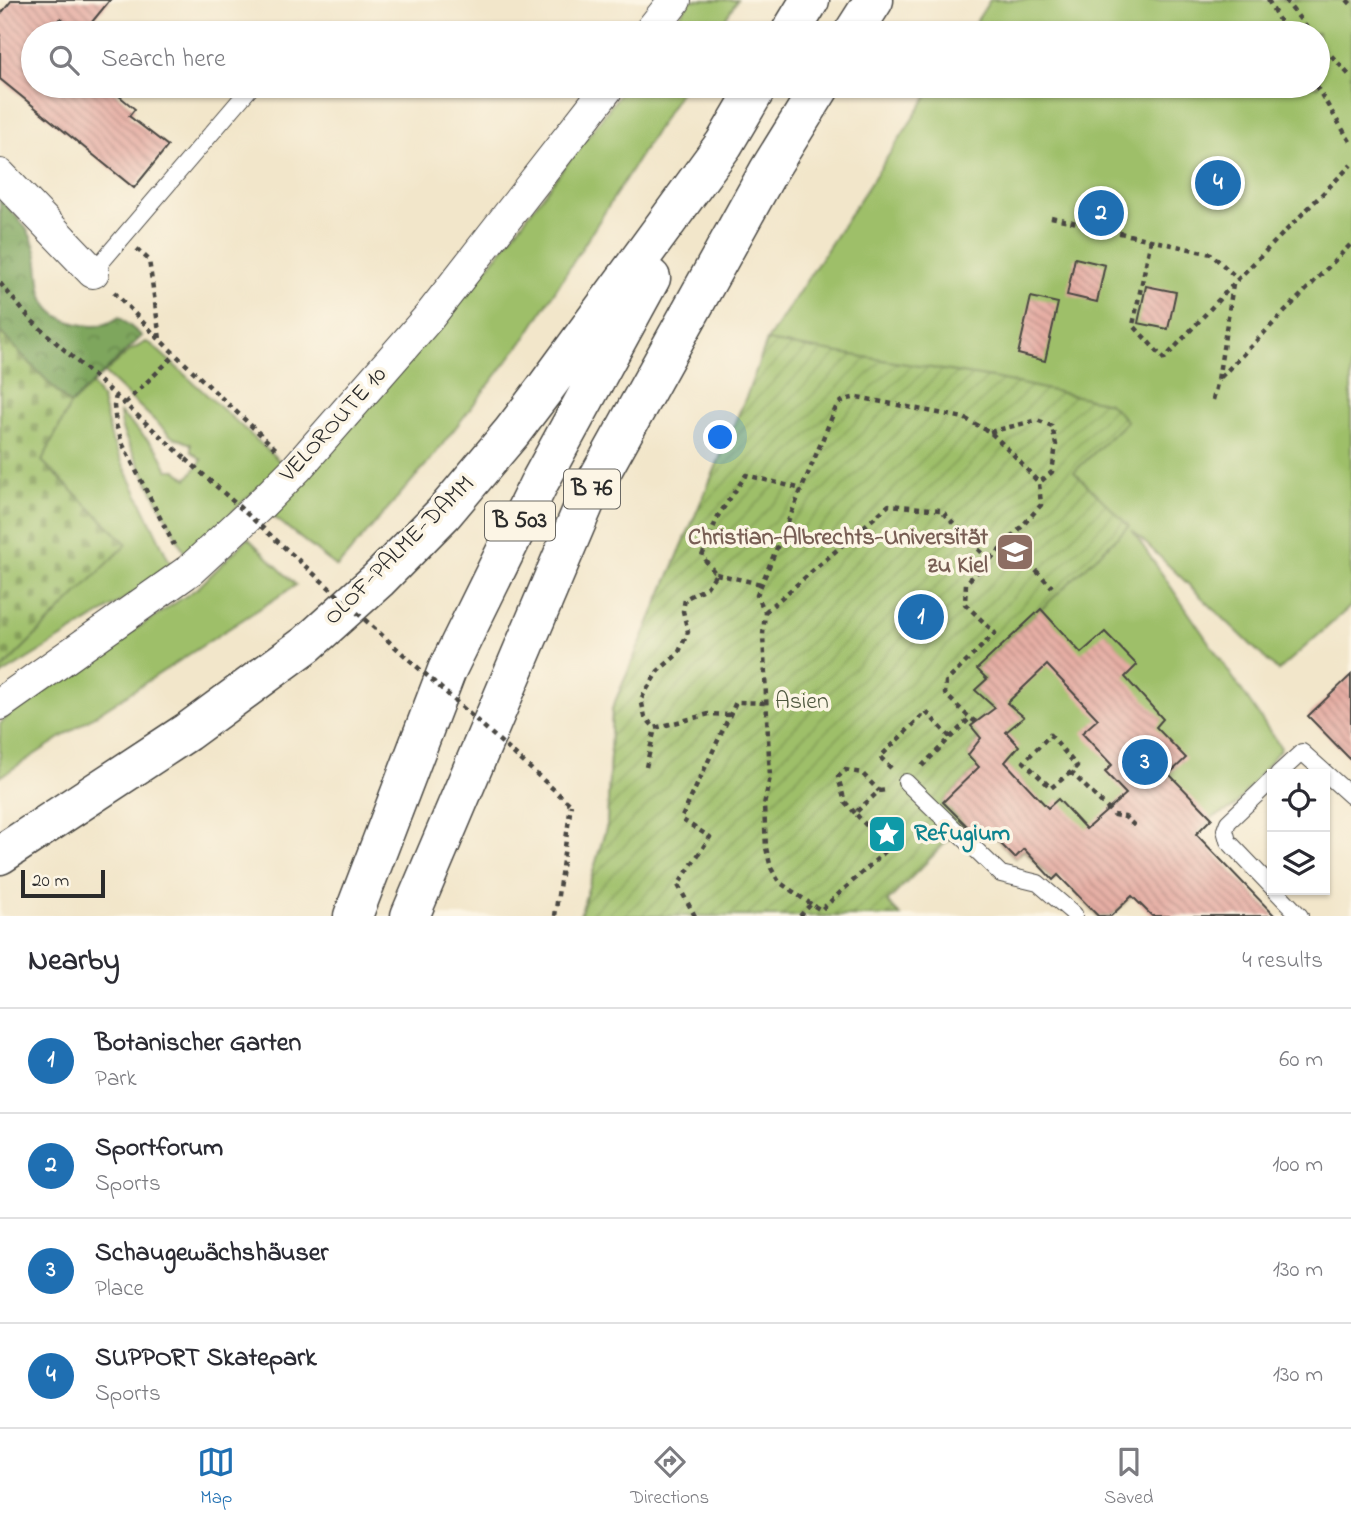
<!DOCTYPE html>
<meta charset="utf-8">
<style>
:root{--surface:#fff;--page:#f7f7f7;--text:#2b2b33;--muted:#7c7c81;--line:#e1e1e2;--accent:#1f6fb2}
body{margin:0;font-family:"Indie Flower",sans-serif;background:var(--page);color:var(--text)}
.controls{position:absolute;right:21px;bottom:21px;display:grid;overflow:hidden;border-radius:0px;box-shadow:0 2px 5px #0004}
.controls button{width:63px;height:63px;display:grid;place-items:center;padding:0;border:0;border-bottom:2px solid var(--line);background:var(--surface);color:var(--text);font:35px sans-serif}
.scale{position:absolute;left:21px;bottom:18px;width:84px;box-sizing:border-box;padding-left:7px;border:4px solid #2b2b2b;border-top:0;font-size:19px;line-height:24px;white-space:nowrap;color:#2b2b2b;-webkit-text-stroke:5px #fcf5e5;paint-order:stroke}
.you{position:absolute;left:721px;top:438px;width:24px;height:24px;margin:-18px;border:5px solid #fff;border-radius:50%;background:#1a73e8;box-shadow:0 0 0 10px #1a73e833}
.badge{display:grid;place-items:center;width:46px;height:46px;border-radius:50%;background:var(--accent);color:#fff;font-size:23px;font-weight:700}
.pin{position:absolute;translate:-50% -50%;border:4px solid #fff;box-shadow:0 2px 7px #0006}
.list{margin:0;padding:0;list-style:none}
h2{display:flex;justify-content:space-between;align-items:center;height:91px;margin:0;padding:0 28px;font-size:30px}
h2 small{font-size:23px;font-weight:400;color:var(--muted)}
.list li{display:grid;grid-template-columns:46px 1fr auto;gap:21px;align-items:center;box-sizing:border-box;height:105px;padding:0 28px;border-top:2px solid var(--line)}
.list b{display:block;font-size:26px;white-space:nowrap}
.list p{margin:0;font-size:23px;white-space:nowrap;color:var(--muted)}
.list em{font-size:23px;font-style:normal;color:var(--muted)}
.icon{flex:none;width:38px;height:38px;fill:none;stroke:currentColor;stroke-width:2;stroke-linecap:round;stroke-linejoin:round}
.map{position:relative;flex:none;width:1351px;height:916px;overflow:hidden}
.search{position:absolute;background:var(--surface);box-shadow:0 2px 5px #0004;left:21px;right:21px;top:21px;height:77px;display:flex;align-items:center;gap:18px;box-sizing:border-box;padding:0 24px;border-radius:38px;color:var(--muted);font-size:26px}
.sheet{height:511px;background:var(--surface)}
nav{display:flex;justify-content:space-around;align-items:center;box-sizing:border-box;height:98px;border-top:2px solid var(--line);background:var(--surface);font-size:19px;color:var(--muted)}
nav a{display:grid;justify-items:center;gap:4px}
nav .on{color:var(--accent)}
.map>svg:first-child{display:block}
.green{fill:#9ebf69;stroke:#64754a;stroke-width:2}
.forest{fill:url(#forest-crowns);stroke:#546844;stroke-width:2}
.cemetery{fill:url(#cemetery-stones);stroke:#64754a;stroke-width:2}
.garden{fill:url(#garden-furrows);stroke:#64754a;stroke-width:2}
.building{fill:url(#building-back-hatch);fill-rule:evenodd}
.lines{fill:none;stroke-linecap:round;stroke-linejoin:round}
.service-casing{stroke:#494743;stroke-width:18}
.minor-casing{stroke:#494743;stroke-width:34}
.trunk-casing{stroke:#494743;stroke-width:41}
.path{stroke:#494743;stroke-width:4.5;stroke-dasharray:5 5;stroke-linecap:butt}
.service{stroke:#fff;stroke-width:16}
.minor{stroke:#fff;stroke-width:32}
.trunk{stroke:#fff;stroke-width:38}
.path-bridge{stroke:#494743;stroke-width:4.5;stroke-dasharray:5 5;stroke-linecap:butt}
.labels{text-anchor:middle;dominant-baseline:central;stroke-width:7;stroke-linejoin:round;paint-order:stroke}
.shield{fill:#fcf5e5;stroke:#6a6863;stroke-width:2}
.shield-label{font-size:23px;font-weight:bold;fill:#2b2b2b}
.street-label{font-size:24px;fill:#2b2b2b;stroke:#fcf5e5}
.education-label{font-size:24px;font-weight:bold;fill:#785e54;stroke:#fcf5e5;text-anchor:end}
.park-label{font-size:24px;fill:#4e573e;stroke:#fcf5e5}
.culture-label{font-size:24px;font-weight:bold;fill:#0d838f;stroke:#fcf5e5;text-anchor:start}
</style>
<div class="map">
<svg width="1351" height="916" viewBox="0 0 1351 916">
<defs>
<pattern id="forest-crowns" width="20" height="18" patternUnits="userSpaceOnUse" patternTransform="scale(1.75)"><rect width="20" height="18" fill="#7ea65d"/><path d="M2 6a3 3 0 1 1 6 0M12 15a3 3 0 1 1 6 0" fill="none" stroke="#67874d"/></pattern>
<pattern id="cemetery-stones" width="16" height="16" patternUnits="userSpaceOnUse" patternTransform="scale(1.75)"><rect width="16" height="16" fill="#9ebf69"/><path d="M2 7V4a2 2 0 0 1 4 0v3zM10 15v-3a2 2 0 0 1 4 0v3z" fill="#819b57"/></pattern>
<pattern id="garden-furrows" width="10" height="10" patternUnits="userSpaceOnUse" patternTransform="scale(1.75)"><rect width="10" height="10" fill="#9ebf69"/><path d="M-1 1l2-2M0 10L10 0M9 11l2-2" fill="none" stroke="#819b57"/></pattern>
<pattern id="building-back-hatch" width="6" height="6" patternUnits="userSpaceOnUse" patternTransform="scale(1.75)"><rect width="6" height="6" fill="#e6aea4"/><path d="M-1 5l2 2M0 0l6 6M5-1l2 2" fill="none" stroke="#bb8e86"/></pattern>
</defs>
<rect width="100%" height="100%" fill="#fcf5e5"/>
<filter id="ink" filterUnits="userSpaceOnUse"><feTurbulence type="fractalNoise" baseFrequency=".0143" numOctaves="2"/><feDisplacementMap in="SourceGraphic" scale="14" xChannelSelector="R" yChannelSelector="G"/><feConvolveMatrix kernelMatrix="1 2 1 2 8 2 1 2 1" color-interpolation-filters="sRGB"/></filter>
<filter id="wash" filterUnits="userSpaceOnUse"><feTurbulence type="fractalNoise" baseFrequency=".00686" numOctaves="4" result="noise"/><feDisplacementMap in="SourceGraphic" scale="28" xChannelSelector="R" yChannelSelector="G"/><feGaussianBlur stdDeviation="1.57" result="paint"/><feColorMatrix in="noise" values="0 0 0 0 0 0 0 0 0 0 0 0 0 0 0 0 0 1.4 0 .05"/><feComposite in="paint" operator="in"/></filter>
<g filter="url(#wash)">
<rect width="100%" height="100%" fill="#f2e6ca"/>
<path class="green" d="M691 0H737L717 33H666Z
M990 0H1351V606L1278 671 1132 530 1281 748 1233 808 1212 818 1111 916H1098L1072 889 1075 885 1062 871 1053 880 1024 850 1015 858 986 828 976 837 964 824 887 902 901 916H580L607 825 612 709 747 395 767 341 934 86H1318V33H969Z
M626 86H684L526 337 431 459 337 567 269 513 497 256Z
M146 342 151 344 283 464 187 555 184 552 127 441 122 429 120 413 158 450 168 470H176L187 479 202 460 191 451V444L171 436 104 373 131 350Z
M92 384 102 400 112 441 173 569 0 676 42 461 70 405Z
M248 538 296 585 0 777V724L12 712 199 587Z"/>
<path class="forest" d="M0 200C12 212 24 222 31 237 48 272 25 312 79 324 94 328 107 326 119 317L142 336 70 405 0 332Z"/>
<path class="cemetery" d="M0 332 70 405 42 461 127 544 0 671Z"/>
<path class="garden" d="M767 341 998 379 1109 403 1127 421 1074 472 1129 526 978 669 987 679 975 690 998 711 986 722 979 720 972 727 979 735 976 744 968 755 979 767 943 802 964 824 887 902 901 916H580L607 825 612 709 747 395Z"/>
<g id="blocks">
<path class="building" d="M12 0H110L83 33H79L61 18 48 33H33V86H107L135 109 129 116 168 146 134 188 0 79V15Z
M1075 258 1105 265 1097 302 1067 295Z
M1146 286 1176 292 1168 329 1138 323Z
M1031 297 1058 303 1045 361 1018 354Z
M1041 609 1081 653 1105 632 1137 665 1125 677 1163 719 1156 727 1186 758 1169 774 1212 818 1196 834 1275 916H1152L1132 896 1111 916H1098L1058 875 1053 880 1024 849 1015 858 985 828 977 836 943 802 979 767 968 755 981 738 971 726 995 708 975 690 987 679 977 669ZM1047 665 1098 719 1082 733 1112 765 1105 772 1126 794 1086 829 1058 799 1048 808 1005 762 1019 746 1006 732 1024 717 1007 703Z
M1351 675V760L1308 716Z"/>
</g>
</g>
<g filter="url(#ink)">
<use href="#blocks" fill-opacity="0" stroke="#494743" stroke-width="2"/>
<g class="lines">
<defs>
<path id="service" d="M93 272 252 86
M1278 774 1302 752 1351 796
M1272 780 1228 822 1225 830 1228 841 1272 887
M906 782 1001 874 1038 883 1074 914V916
M1275 890 1300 916"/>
<path id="minor" d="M649 33 675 0
M0 175 93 272
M0 704 190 570 258 507 297 468 429 317 609 86"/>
<path id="trunk" d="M790 33 810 0
M853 33 874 0
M0 855 187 732 307 644 378 580 443 514 512 432 544 390 724 144 758 86
M353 916 447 670 539 483 651 278
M410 916 587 498 769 170 821 86"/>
</defs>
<use href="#service" class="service-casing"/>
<use href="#minor" class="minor-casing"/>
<use href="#trunk" class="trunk-casing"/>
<path class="path" d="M1268 0 1286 33
M1285 0 1311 33
M1347 0 1351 4
M1318 41 1351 77
M1316 86 1351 143
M1051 217 1211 254 1238 279
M1151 240 1133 325 1164 359 1238 279 1351 165
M137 249 149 260 160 339
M0 283 31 320 186 459
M1233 285 1218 380 1351 244
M114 292 160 340 276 449
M116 395 114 406 116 425 123 445 174 545
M1213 400 1218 380
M125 403 175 355
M990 432 1037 420 1052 426 1056 445 1052 472 1039 483
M1008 542 1052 587
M716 574 761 584
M765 612 889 505 941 510 989 560
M729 715 709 714 655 728 645 717 641 699 658 671 678 654 688 632 683 611 685 599 707 587 716 574 702 556 718 516 746 475 802 489
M922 766 970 718 976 722
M646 767 655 728
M891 768 880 757 926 712 950 737
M1071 772 1051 788 1024 762 1050 735 1077 766 1071 772 1114 815 1125 817 1135 826
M855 813 845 802 838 777 845 770 862 773 879 791
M811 904 779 882 771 868 766 848 764 805 770 777 763 635 765 612 757 595 837 405 844 400 857 397 964 418 990 432 1010 451 1039 483 1041 505 1008 542 966 583 965 604 995 633 946 682 945 694 970 718
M555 916 571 805
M695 916 678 885 710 837 681 819 736 702 767 703
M800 916 811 904 821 910 888 849 855 813 879 791 887 790"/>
<use href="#service" class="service"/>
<use href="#minor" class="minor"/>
<use href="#trunk" class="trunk"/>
<path class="path-bridge" d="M186 459 571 805"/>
</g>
</g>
<defs>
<symbol id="university-square" viewBox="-11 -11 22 22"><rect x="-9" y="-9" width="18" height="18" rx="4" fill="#8d6e63" stroke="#fcf5e5"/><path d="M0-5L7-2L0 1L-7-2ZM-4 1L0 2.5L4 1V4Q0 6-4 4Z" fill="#fff"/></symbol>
<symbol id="sight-square" viewBox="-11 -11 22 22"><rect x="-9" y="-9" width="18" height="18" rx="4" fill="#0f9aa8" stroke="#fcf5e5"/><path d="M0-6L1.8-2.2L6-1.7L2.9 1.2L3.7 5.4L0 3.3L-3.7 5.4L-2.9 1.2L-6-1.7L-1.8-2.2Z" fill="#fff"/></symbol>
</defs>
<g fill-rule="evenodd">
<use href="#university-square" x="993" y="530" width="44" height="44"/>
<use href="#sight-square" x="865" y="812" width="44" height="44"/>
</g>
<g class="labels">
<g class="shield">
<rect x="564" y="469.5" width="56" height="39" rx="5"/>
<rect x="485" y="501.5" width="70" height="39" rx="5"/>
</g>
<g class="shield-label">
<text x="592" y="489">B 76</text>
<text x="520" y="521">B 503</text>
</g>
<g class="street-label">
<text transform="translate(334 425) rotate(-48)">VELOROUTE 10</text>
<text transform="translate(400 551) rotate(-45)">OLOF-PALME-DAMM</text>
</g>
<g class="education-label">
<text x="988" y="538">Christian-Albrechts-Universität<tspan x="988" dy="28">zu Kiel</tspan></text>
</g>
<g class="park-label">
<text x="802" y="702">Asien</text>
</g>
<g class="culture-label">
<text x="914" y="834">Refugium</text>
</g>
</g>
</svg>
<div class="controls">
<button><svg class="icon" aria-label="locate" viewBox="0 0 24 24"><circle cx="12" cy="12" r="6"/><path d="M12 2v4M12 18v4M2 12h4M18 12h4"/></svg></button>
<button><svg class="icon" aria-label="layers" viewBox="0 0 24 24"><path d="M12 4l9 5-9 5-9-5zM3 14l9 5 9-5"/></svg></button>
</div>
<div class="scale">20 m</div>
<div class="you"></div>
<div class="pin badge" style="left:921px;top:617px">1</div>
<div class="pin badge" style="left:1101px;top:213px">2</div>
<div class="pin badge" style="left:1145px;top:762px">3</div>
<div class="pin badge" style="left:1218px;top:183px">4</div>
<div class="search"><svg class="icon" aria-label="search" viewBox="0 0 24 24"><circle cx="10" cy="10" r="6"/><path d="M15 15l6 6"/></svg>Search here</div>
</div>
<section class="sheet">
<h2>Nearby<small>4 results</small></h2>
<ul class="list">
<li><span class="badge">1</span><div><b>Botanischer Garten</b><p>Park</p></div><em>60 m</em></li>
<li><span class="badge">2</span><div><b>Sportforum</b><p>Sports</p></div><em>100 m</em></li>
<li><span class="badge">3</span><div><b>Schaugewächshäuser</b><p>Place</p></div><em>130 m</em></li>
<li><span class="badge">4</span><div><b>SUPPORT Skatepark</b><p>Sports</p></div><em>130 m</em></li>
</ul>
</section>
<nav>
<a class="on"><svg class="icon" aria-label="map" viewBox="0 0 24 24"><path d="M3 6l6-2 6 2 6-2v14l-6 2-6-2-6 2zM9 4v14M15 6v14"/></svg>Map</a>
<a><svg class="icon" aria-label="directions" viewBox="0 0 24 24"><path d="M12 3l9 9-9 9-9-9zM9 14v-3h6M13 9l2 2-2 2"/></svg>Directions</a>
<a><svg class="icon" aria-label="saved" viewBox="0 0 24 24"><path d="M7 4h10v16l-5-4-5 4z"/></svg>Saved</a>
</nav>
